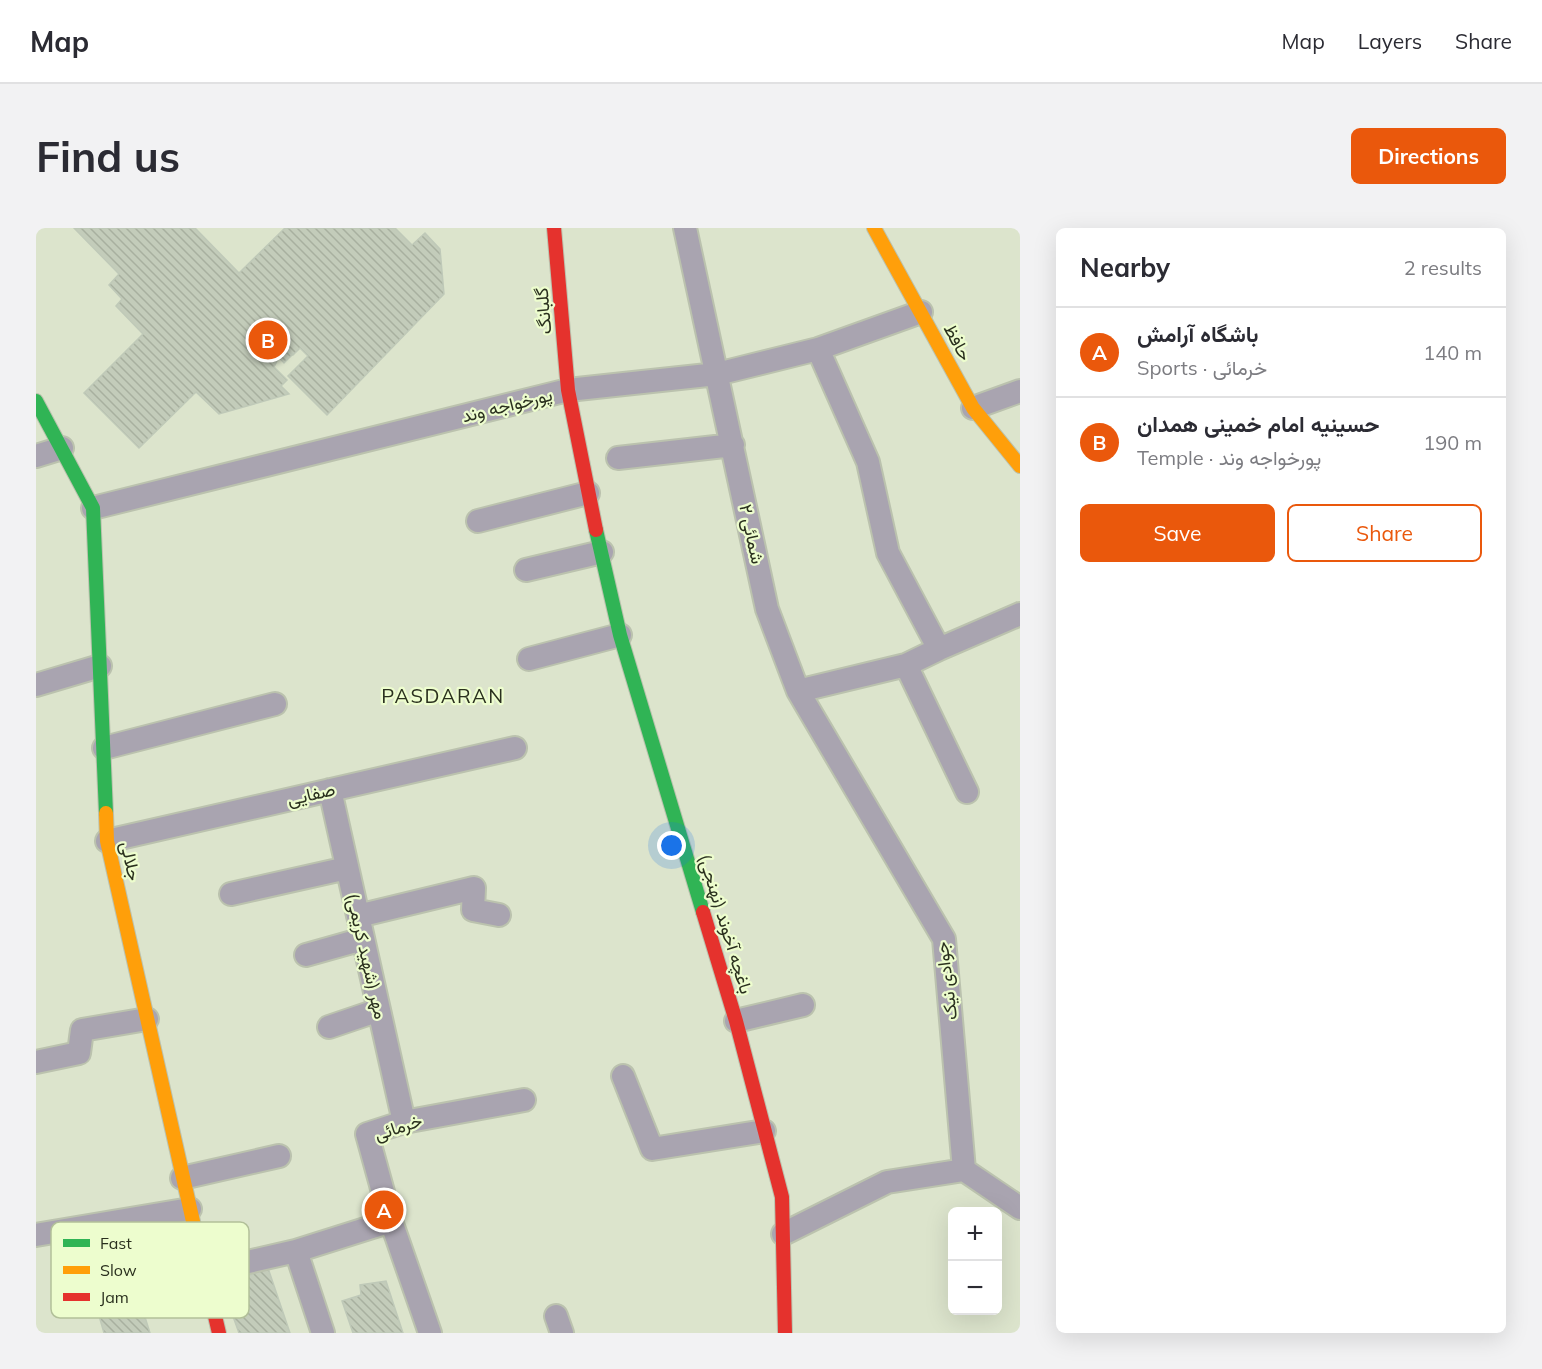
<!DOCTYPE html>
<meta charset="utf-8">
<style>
:root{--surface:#fff;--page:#f2f2f3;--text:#2b2b33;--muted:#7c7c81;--line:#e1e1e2;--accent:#ea580c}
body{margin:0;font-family:Mulish,Vazirmatn,sans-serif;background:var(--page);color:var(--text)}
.controls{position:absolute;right:18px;bottom:18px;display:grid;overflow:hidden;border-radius:9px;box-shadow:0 6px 24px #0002}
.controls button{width:54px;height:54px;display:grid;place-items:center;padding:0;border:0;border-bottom:2px solid var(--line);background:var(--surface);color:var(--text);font:30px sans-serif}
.you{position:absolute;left:636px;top:618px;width:21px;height:21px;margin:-15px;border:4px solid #fff;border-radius:50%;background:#1a73e8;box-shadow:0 0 0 9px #1a73e833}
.badge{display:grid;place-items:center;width:39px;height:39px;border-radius:50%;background:var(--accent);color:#fff;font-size:20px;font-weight:700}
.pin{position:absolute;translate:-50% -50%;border:3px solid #fff;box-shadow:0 2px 6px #0006}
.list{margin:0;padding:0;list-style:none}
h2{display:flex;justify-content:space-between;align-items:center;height:78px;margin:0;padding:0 24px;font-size:26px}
h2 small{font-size:20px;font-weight:400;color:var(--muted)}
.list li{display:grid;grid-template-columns:39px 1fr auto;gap:18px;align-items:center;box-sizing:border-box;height:90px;padding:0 24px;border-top:2px solid var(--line)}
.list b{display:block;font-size:22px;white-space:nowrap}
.list p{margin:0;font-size:20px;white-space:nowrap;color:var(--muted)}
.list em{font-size:20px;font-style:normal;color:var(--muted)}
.actions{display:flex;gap:12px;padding:18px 24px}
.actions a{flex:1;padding:14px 0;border:2px solid var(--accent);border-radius:9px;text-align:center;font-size:21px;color:var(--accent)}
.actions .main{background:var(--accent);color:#fff}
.map{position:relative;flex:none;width:984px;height:1105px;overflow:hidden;border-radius:9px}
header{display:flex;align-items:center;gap:36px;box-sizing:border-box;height:84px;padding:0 30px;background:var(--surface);border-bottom:2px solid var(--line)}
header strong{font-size:28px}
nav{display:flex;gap:33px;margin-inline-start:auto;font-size:21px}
.intro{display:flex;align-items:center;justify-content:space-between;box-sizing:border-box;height:144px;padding:0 36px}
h1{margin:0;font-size:42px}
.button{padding:15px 27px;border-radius:9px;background:var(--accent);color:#fff;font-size:21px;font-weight:700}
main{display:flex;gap:36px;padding:0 36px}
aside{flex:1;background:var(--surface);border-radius:9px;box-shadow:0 6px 24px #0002}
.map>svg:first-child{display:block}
.building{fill:url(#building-back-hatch);stroke:#bfc9b8;stroke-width:1.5}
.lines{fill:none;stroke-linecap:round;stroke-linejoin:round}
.street-casing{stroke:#bbc2ae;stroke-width:26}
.fast-casing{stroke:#bbc2ae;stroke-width:16}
.slow-casing{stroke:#bbc2ae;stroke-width:16}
.jam-casing{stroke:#bbc2ae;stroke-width:16}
.street{stroke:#a9a4b0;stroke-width:22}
.fast{stroke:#30b455;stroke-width:14}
.slow{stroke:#ff9f0a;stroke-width:14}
.jam{stroke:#e5322d;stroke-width:14}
.labels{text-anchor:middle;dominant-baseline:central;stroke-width:4.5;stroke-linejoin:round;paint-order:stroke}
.street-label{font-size:18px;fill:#2a301e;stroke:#edfdce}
.neighbourhood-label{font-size:20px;letter-spacing:1.5px;fill:#2a301e;stroke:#edfdce}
.key{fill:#edfdce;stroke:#b2c099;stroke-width:1.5}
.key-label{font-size:16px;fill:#2a301e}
</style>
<header>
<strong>Map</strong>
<nav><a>Map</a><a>Layers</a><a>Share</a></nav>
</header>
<div class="intro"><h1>Find us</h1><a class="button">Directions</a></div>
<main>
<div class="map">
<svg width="984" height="1105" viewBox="0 0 984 1105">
<defs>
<pattern id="building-back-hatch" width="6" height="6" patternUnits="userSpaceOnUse" patternTransform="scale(1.5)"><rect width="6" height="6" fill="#c3ccba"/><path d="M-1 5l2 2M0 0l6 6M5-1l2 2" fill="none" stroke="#a8b09f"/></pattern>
</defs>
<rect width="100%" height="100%" fill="#dce4cc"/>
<path class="building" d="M38 0H159L203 45 249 0H359L376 17 389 5 404 21 408 66 291 187 252 148 272 128 264 120 257 127 248 118 256 127 248 135 239 125 236 129 241 133 238 139 251 152 245 158 253 166 183 186 160 164 103 220 48 165 107 106 80 78 86 71 73 57 83 46Z
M86 1016 114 1105H68L46 1029Z
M232 1040 254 1105H203L186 1058Z
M350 1053 367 1105H317L306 1073 325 1067 324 1057Z"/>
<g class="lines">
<defs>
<path id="street" d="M649 0 731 381 762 463 908 711 928 942
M782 121 832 234 852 325 903 421
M937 180 984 163
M0 228 26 220
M582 230 697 217
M57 280 532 162 681 146 782 121 885 84
M442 293 552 265
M490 342 566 324
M493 431 584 407
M870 437 931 564
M0 457 64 438
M762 463 870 437 903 421 984 386
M68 520 239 476
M294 562 368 894
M71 613 479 520
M195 666 311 640
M322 688 438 660 437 682 463 687
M270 727 327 711
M700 793 767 777
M293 799 343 782
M0 834 43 825 46 802 111 791
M587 848 616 921 728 903
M928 942 984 980
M146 950 243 928
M747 1006 851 954 928 942
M0 1007 154 981
M260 1023 287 1105
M168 1044 260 1023 355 993
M520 1088 526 1105
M394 1105 355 993 331 906 368 894 488 872"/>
<path id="fast" d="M0 173 57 280 70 585
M560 302 584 407 667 684"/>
<path id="slow" d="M838 0 937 180 984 238
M70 585 71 613 163 1020"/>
<path id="jam" d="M518 0 532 162 560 302
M667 684 700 793 746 969 749 1105
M163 1020 183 1105"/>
</defs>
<use href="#street" class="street-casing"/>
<use href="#fast" class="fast-casing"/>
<use href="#slow" class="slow-casing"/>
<use href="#jam" class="jam-casing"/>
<use href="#street" class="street"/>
<use href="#fast" class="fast"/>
<use href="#slow" class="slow"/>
<use href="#jam" class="jam"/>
</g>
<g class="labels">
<g class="street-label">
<text transform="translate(507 83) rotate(-95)">گلبانگ</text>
<text transform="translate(922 114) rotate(62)">حافظ</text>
<text transform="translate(471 177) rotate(-14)">پورخواجه وند</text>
<text transform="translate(716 306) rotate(78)">شمائی ۲</text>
<text transform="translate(275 566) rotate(-13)">صفایی</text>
<text transform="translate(95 633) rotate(78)">جلالی</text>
<text transform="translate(690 696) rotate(73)">باغچه آخوند (نهنجی)</text>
<text transform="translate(331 728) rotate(77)">مهر (شهید کریمی)</text>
<text transform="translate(910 753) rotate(-97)">جوادی نیک</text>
<text transform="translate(362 899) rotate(-18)">خرمائی</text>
</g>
<g class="neighbourhood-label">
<text x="407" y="467">PASDARAN</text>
</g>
</g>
<rect x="15" y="994" width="198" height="96" rx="9" class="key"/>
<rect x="27" y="1011" width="27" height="8" fill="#30b455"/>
<rect x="27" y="1038" width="27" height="8" fill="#ff9f0a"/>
<rect x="27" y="1065" width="27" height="8" fill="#e5322d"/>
<g class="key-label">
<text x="64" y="1021">Fast</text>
<text x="64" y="1048">Slow</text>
<text x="64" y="1075">Jam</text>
</g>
</svg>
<div class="controls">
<button>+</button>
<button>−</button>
</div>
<div class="you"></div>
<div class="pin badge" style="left:348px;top:982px">A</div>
<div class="pin badge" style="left:232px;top:112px">B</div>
</div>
<aside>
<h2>Nearby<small>2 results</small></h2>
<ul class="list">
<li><span class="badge">A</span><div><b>باشگاه آرامش</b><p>Sports · خرمائی</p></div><em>140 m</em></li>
<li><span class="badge">B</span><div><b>حسینیه امام خمینی همدان</b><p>Temple · پورخواجه وند</p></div><em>190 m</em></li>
</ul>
<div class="actions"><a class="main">Save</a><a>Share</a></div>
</aside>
</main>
